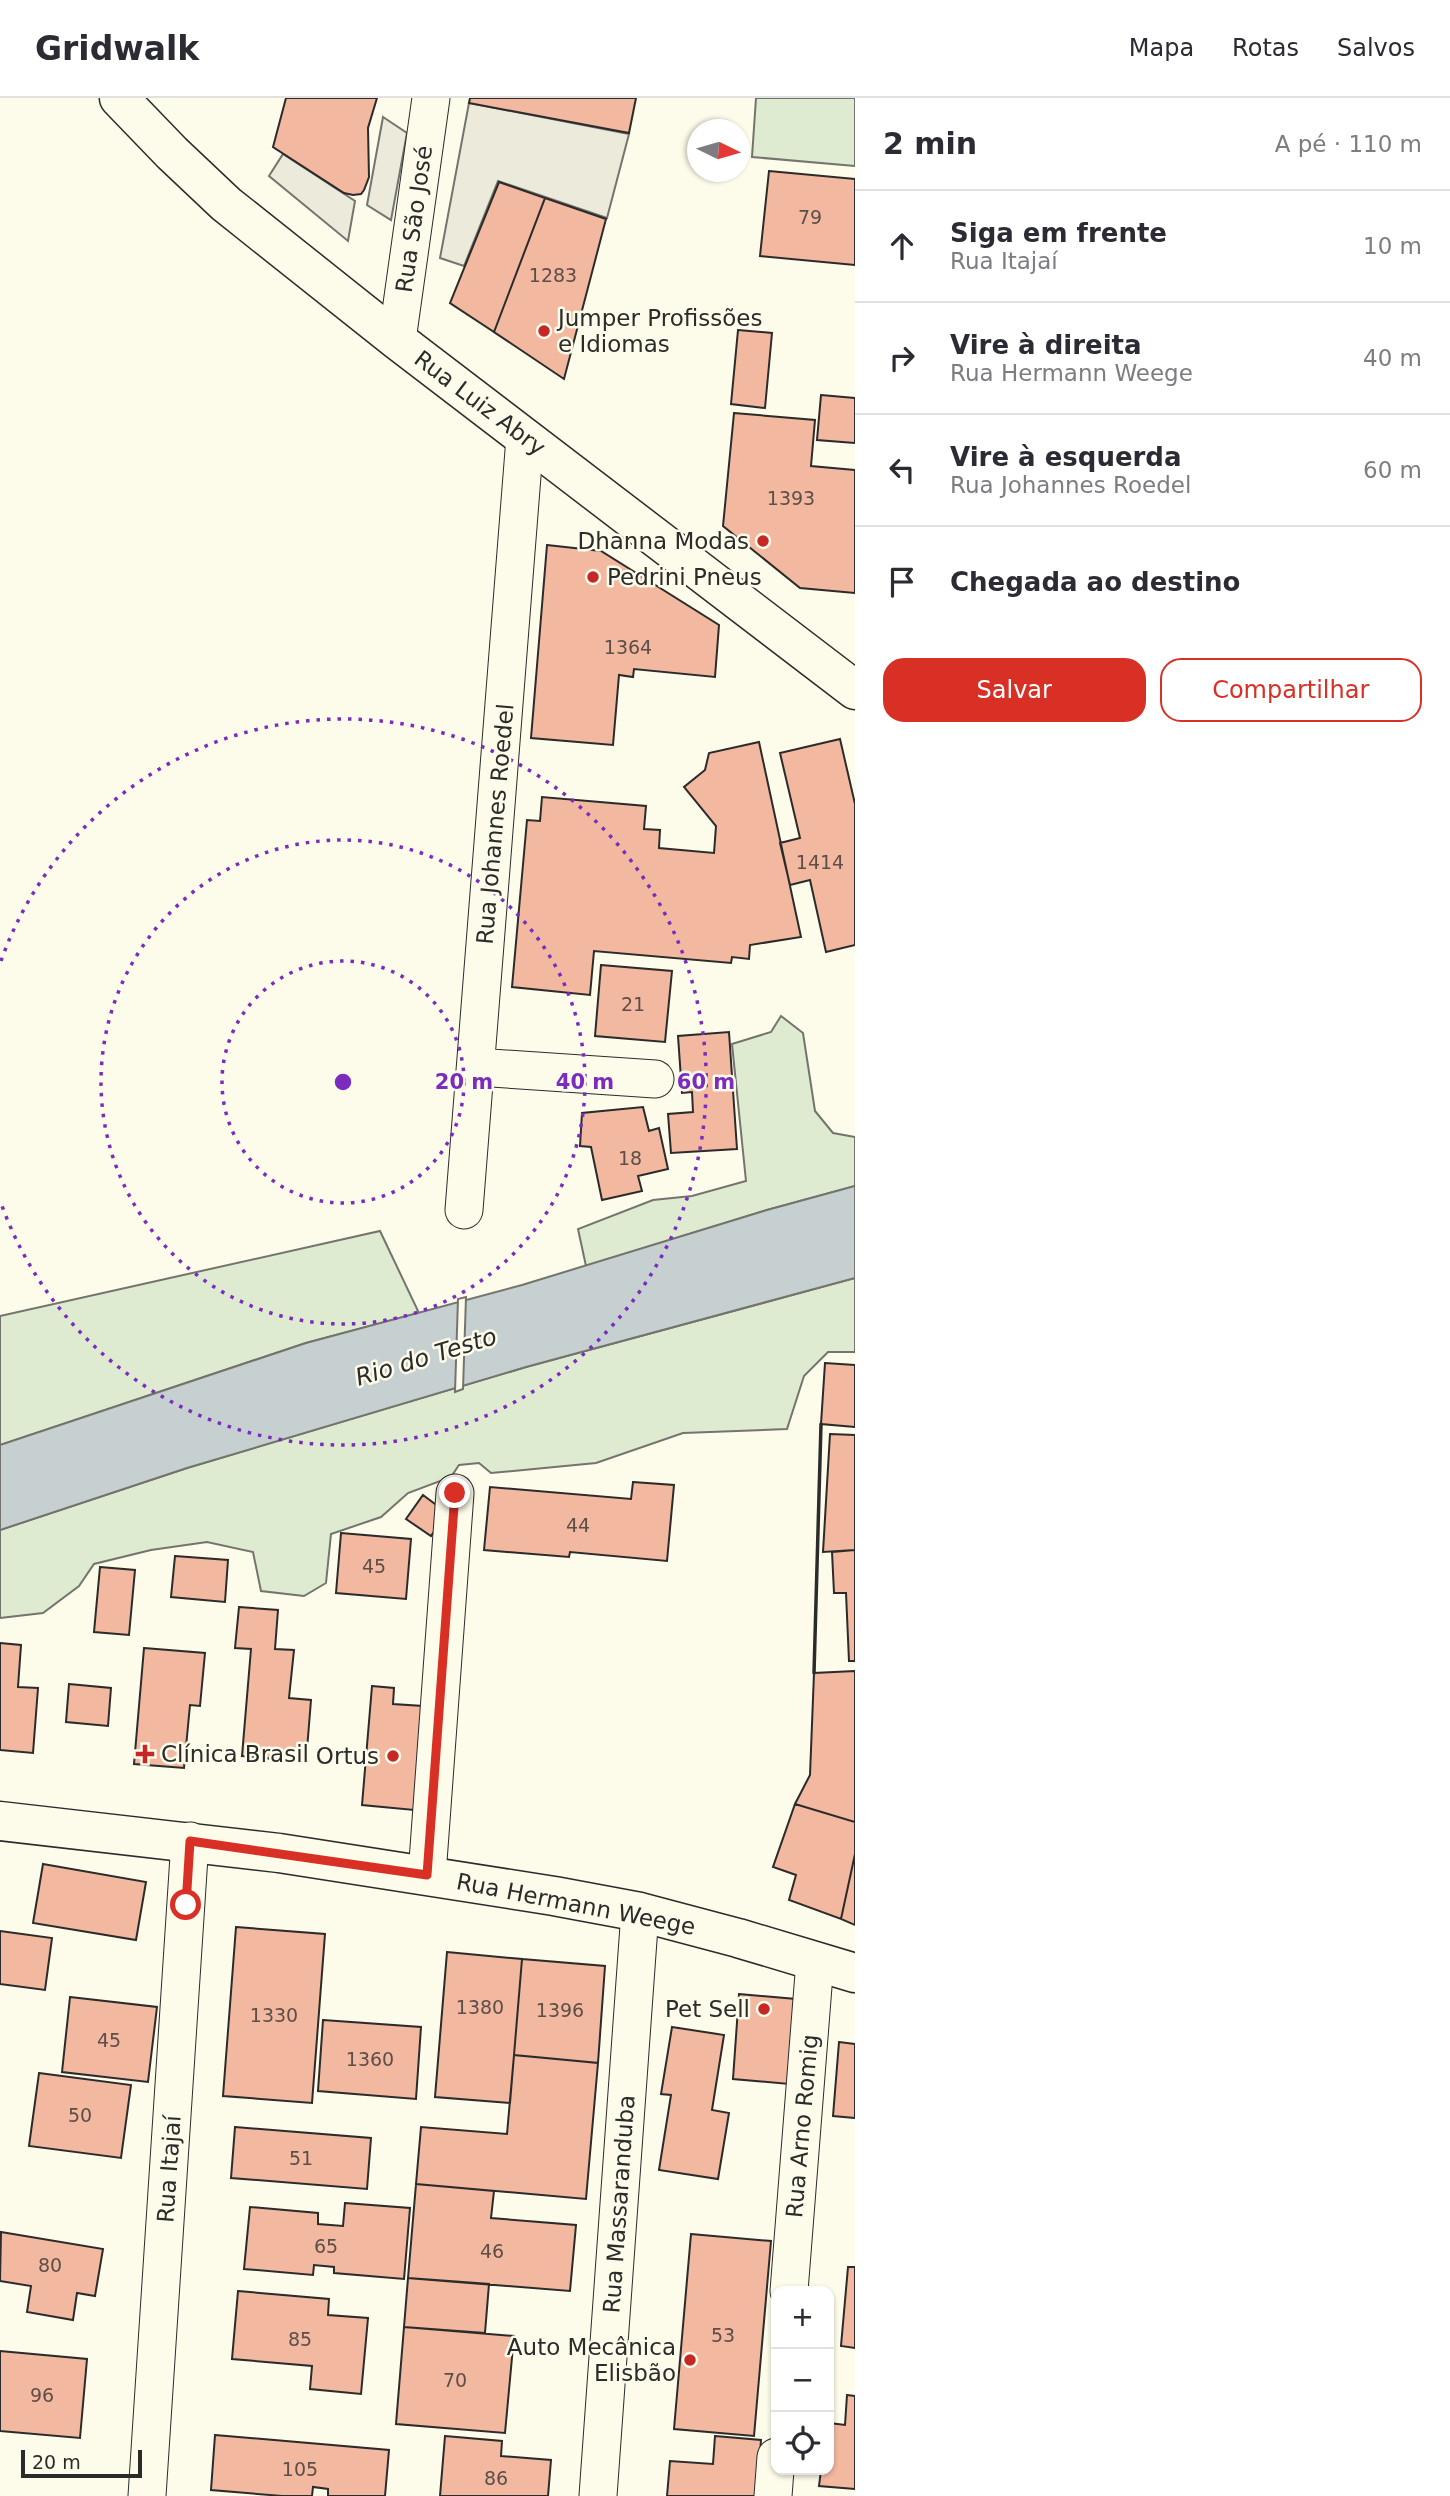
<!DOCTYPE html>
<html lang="pt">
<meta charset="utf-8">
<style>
:root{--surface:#fff;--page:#f7f7f7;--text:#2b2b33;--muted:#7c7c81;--line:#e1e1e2;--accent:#d93025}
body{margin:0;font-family:"DejaVu Sans",sans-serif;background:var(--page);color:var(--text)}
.controls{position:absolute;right:21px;bottom:21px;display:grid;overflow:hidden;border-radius:14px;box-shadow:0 2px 5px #0004}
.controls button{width:63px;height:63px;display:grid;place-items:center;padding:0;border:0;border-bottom:2px solid var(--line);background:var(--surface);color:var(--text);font:35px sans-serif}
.compass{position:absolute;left:687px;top:21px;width:63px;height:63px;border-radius:50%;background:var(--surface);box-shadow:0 2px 5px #0004;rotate:95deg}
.scale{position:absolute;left:21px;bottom:18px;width:121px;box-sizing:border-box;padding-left:7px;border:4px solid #2b2b2b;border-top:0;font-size:19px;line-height:24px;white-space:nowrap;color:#2b2b2b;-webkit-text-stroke:5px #fdfbea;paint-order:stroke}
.stop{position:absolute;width:21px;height:21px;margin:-16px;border:5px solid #d93025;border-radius:50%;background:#fff}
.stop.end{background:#d93025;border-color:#fff;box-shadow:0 2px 7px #0008}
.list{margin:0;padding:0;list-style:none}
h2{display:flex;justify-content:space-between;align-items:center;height:91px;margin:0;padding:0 28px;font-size:30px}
h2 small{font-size:23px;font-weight:400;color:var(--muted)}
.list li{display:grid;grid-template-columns:46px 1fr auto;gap:21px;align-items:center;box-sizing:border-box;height:112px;padding:0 28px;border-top:2px solid var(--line)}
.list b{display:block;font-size:26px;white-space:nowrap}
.list p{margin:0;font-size:23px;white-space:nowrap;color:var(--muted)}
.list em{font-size:23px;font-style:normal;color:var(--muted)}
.actions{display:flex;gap:14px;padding:21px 28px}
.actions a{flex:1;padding:16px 0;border:2px solid var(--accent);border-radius:21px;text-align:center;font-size:24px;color:var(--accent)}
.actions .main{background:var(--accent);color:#fff}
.icon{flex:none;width:38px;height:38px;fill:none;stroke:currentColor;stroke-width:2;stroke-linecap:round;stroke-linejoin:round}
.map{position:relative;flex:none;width:855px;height:2398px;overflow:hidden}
header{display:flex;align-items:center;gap:42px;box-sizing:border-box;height:98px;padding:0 35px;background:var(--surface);border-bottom:2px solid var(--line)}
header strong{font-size:33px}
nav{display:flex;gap:38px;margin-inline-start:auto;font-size:24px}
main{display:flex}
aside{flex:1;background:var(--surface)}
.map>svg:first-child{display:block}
.green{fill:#deebd1;stroke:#74746e;stroke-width:2}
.parking{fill:#eceadb;stroke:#74746e;stroke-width:2}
.water{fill:#c7d0d0;stroke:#74746e;stroke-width:2}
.pier{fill:#fdfbea;stroke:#74746e;stroke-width:2}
.building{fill:#f2b8a0;stroke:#2b2b2b;stroke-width:2}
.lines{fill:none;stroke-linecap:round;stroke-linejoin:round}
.minor-casing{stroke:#2b2b2b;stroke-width:39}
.secondary-casing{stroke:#2b2b2b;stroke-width:41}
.primary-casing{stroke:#2b2b2b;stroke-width:41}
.minor{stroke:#fdfbea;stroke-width:37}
.secondary{stroke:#fdfbea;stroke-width:38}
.primary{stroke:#fdfbea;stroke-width:38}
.wall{stroke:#2b2b2b;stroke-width:3.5}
.route{stroke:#d93025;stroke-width:9}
.ring{fill:none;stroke:#7b2cbf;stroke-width:3.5;stroke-dasharray:3.5 7}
.poi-dot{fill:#c62828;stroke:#fdfbea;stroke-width:2.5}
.labels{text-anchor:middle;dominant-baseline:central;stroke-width:5;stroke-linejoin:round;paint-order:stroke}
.number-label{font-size:19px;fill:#5d4e48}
.street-label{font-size:23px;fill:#2b2b2b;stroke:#fdfbea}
.poi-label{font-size:23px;fill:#2b2b2b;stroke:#fdfbea;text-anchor:end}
.water-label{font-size:24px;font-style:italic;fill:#2b2b2b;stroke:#fdfbea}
.centre{fill:#7b2cbf;stroke:#fdfbea;stroke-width:3.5}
.ring-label{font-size:21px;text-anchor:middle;font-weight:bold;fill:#7b2cbf;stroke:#fdfbea;stroke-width:5;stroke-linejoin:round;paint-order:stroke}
</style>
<header>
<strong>Gridwalk</strong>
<nav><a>Mapa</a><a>Rotas</a><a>Salvos</a></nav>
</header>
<main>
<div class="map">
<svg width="855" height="2398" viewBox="0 0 855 2398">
<rect width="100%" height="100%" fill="#fdfbea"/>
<path class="green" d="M756 0H855V68L752 59Z
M781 918 803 935 815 1013 833 1035 855 1039V1088L767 1112 586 1168 578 1131 653 1102 692 1098 746 1083 732 946 771 934Z
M380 1133 419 1215 306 1245 0 1347V1218Z
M855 1180V1254H828L804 1278 787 1331 683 1335 596 1365 491 1375 479 1365 459 1367 451 1379 408 1395 381 1419 331 1436 326 1485 304 1498 261 1493 253 1454 207 1444 151 1452 94 1466 79 1488 43 1515 0 1520V1432L187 1370 526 1269Z"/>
<path class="parking" d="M469 5 629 36 607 120 498 83 464 168 440 160Z
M383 19 407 35 391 122 367 107Z
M283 56 355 103 348 143 269 78Z"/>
<path class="water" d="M855 1088V1180L526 1269 187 1370 0 1432V1347L306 1245 522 1187 767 1112Z"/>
<path class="pier" d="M466 1199 463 1291 455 1294 458 1201Z"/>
<path class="building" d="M286 0H377L368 30 369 79 364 92 361 96 353 97 344 95 273 49Z
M470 0H636L629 35 469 5Z
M769 73 855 81V167L760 158Z
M499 84 545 100 494 234 450 205Z
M545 100 606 121 564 281 494 234Z
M738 232 772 235 765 310 731 306Z
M821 297 855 300V345L817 342Z
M734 315 815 322 811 368 855 372V495L800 490 723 428Z
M547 447 601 453 719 527 715 579 634 571 633 579 619 577 613 647 531 640Z
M840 641 855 706V847L826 854 810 782 790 787 780 745 800 740 780 655Z
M759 644 801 839 750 847 749 861 732 859 731 865 594 853 590 897 512 889 527 722 540 723 542 699 646 708 644 731 660 732 659 750 714 755 716 728 684 689 705 672 709 655Z
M601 867 672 873 665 944 595 938Z
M729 934 737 1051 671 1055 668 1016 693 1014 692 994 682 995 678 938Z
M643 1009 649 1033 659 1030 668 1071 638 1078 642 1093 602 1102 591 1049 580 1048 582 1015Z
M825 1265 855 1267V1329L821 1326Z
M830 1336 855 1337V1452L823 1454Z
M633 1384 674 1387 667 1463 570 1454 569 1459 484 1452 490 1389 631 1401Z
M423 1397 447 1415 431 1438 406 1421Z
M341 1435 411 1441 406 1501 336 1495Z
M855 1452V1563H849L846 1495H834L832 1454Z
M175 1458 228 1462 225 1504 171 1499Z
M100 1469 135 1472 129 1537 94 1534Z
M239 1509 278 1512 275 1551 294 1552 289 1600 311 1602 306 1664 242 1658 251 1551 235 1550Z
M0 1545 21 1547 18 1589 38 1590 33 1655 0 1652Z
M144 1550 205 1555 200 1608 190 1607 184 1670 134 1666Z
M855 1573V1724L795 1706 810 1677 814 1575Z
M69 1586 111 1590 108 1628 66 1624Z
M372 1588 394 1590 393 1606 423 1608 414 1712 362 1707Z
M795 1706 855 1724V1756L841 1821 789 1802 796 1777 773 1769Z
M855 1756V1827L841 1821Z
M43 1766 146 1784 136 1842 33 1825Z
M236 1829 325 1836 312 2005 223 1998Z
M0 1833 52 1840 45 1892 0 1886Z
M447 1854 522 1861 510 2005 435 1999Z
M522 1861 605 1868 598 1965 514 1957Z
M739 1896 796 1901 789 1986 733 1981Z
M70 1899 157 1909 148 1984 62 1974Z
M323 1922 421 1929 416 2001 318 1993Z
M672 1929 724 1937 712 2012 729 2015 718 2081 659 2072 671 1997 661 1996Z
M839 1944 855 1946V2020L833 2018Z
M514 1957 598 1965 586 2101 416 2086 421 2029 507 2036Z
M39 1975 131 1987 121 2060 29 2048Z
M235 2029 371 2040 367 2091 231 2080Z
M416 2086 494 2093 491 2120 576 2127 570 2193 408 2180Z
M345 2105 410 2110 404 2181 334 2175V2169L314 2167 313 2177 244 2171 250 2109 318 2115V2126L343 2128Z
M1 2134 103 2151 95 2198 77 2195 73 2222 27 2214 31 2188 0 2183Z
M691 2136 771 2143 754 2338 674 2331Z
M848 2169H855V2250L841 2248Z
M408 2180 489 2186 485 2235 404 2229Z
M238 2193 329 2201 328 2217 368 2220 361 2296 310 2291 312 2268 232 2261Z
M404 2229 514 2238 505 2335 396 2326Z
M0 2253 87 2261 80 2340 0 2333Z
M847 2297 855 2298V2391L819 2388 821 2372H829V2325L845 2327Z
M215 2337 389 2352 385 2398H328V2391L313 2389 312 2398H282L211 2392Z
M445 2338 502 2343 501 2358 551 2362 548 2398H440Z
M715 2338 761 2342 757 2398H667L670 2363 713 2366Z"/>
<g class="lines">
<defs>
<path id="minor" d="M397 242 431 0
M476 969 655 981
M464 1112 525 340
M427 1777 455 1395
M789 2193 815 1863
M147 2398 190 1743
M598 2398 640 1814
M773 2398 776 2359"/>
<path id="secondary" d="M119 0 172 55 226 106 397 242 855 592"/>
<path id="primary" d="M0 1723 279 1755 554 1798 640 1814 738 1840 855 1875"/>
</defs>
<use href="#minor" class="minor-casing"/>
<use href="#secondary" class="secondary-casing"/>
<use href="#primary" class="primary-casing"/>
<use href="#minor" class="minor"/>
<use href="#secondary" class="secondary"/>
<use href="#primary" class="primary"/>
<path class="wall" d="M814 1575 821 1326"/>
</g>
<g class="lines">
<path class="route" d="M186 1807 190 1743 427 1777 455 1395"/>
</g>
<g class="ring">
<circle cx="343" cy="984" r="121"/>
<circle cx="343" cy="984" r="242"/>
<path d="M1 863A363 363 0 1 1 1 1105"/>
</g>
<g class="poi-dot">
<circle cx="544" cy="233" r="7"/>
<circle cx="763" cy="443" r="7"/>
<circle cx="593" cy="479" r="7"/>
<path d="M141.5 1645.5h7v7h7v7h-7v7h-7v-7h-7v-7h7z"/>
<circle cx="393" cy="1658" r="7"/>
<circle cx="764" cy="1911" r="7"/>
<circle cx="690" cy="2262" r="7"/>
</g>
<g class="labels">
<g class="number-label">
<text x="810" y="119">79</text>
<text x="553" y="177">1283</text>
<text x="791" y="400">1393</text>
<text x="628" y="549">1364</text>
<text x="820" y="764">1414</text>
<text x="633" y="906">21</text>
<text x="630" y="1060">18</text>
<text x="578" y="1427">44</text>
<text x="374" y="1468">45</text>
<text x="480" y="1909">1380</text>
<text x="560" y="1912">1396</text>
<text x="274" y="1917">1330</text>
<text x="109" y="1942">45</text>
<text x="370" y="1961">1360</text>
<text x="80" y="2017">50</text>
<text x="301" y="2060">51</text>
<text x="326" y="2148">65</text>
<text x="492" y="2153">46</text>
<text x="50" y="2167">80</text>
<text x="723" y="2237">53</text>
<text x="300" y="2241">85</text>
<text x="455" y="2282">70</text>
<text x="42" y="2297">96</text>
<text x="300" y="2371">105</text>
<text x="496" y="2380">86</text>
</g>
<g class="street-label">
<text transform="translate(414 121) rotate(-82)">Rua São José</text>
<text transform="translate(480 305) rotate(37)">Rua Luiz Abry</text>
<text transform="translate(495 726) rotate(-85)">Rua Johannes Roedel</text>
<text transform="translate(576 1806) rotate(11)">Rua Hermann Weege</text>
<text transform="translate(802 2028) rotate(-85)">Rua Arno Romig</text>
<text transform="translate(169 2071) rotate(-86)">Rua Itajaí</text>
<text transform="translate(619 2106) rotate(-86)">Rua Massaranduba</text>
</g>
<g class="poi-label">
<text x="558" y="220" text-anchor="start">Jumper Profissões<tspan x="558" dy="26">e Idiomas</tspan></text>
<text x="749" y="443">Dhanna Modas</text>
<text x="607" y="479" text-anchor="start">Pedrini Pneus</text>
<text x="161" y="1656" text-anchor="start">Clínica Brasil</text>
<text x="379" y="1658">Ortus</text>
<text x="750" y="1911">Pet Sell</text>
<text x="676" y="2249">Auto Mecânica<tspan x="676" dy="26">Elisbão</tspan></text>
</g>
<g class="water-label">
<text transform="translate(426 1259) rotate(-17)">Rio do Testo</text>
</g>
</g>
<circle cx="343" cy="984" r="10" class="centre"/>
<g class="ring-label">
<text x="464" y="991">20 m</text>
<text x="585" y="991">40 m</text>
<text x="706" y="991">60 m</text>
</g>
</svg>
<div class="controls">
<button>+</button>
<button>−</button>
<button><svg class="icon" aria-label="locate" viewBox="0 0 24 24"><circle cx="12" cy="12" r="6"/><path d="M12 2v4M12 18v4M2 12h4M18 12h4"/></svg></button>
</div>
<svg class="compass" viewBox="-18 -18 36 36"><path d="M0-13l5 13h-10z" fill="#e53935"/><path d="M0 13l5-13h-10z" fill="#7c7c81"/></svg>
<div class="scale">20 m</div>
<div class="stop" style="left:186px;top:1807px"></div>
<div class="stop end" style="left:455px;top:1395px"></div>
</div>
<aside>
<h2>2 min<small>A pé · 110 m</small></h2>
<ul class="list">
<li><svg class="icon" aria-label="ahead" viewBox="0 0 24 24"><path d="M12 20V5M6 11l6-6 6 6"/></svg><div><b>Siga em frente</b><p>Rua Itajaí</p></div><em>10 m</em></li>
<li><svg class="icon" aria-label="right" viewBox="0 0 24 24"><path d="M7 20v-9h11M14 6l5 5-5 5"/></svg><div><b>Vire à direita</b><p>Rua Hermann Weege</p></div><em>40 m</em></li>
<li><svg class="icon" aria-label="left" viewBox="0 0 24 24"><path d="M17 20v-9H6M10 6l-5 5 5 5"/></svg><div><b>Vire à esquerda</b><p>Rua Johannes Roedel</p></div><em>60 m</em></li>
<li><svg class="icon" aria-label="arrive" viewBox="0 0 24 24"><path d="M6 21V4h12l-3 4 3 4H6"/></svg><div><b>Chegada ao destino</b></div></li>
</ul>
<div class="actions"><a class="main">Salvar</a><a>Compartilhar</a></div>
</aside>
</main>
